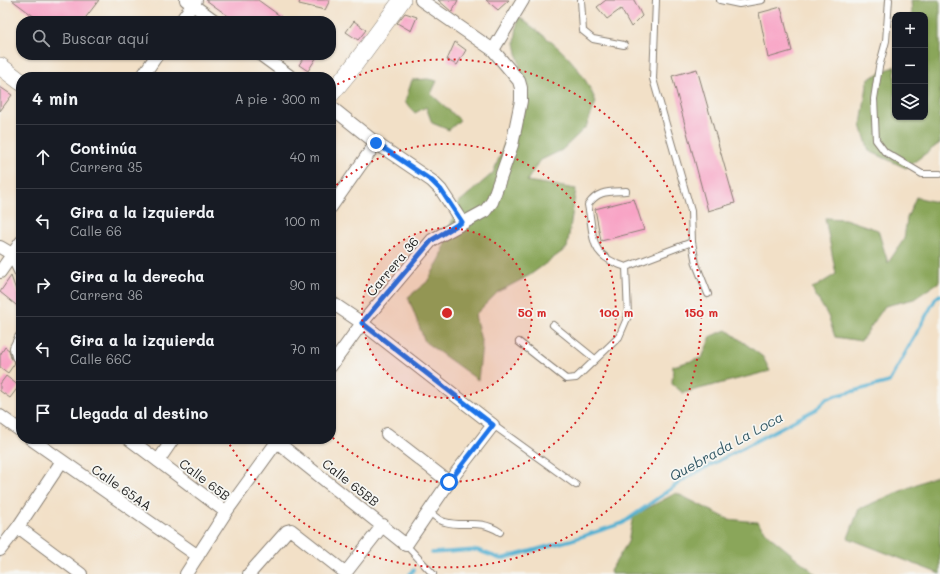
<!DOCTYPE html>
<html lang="es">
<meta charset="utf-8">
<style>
:root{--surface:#171b24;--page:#20242c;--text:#f1f3f6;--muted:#9ea1a6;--line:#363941}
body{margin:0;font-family:Mali,sans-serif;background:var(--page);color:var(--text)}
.controls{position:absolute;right:12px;top:12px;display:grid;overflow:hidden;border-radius:8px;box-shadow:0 1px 3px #0004}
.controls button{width:36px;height:36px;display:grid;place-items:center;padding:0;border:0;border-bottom:1px solid var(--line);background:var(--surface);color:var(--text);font:20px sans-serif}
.stop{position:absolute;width:12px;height:12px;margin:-9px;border:3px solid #1a73e8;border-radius:50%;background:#fff}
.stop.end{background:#1a73e8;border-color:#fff;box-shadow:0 1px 4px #0008}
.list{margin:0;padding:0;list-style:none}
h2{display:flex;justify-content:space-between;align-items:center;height:52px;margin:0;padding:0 16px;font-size:17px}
h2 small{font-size:13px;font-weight:400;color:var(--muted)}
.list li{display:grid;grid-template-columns:26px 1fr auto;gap:12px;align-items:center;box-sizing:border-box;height:64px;padding:0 16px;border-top:1px solid var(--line)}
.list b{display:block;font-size:15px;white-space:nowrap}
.list p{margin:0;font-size:13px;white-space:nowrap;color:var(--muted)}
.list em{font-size:13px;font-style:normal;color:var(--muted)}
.icon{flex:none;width:22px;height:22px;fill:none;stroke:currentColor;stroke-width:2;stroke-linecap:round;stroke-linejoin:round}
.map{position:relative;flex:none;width:940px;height:574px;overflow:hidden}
.search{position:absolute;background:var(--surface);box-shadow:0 1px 3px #0004;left:16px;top:16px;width:320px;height:44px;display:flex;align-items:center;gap:10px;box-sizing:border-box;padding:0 14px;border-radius:16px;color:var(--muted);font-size:15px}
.panel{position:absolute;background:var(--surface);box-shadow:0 1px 3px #0004;left:16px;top:72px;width:320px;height:372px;border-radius:16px}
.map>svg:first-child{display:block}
.forest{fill:#8aa65a;stroke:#53613b}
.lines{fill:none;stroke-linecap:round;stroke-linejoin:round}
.stream{stroke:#54b1d2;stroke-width:3.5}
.building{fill:#f8a3c5}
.lane-casing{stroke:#877e72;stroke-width:8}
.street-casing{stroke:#877e72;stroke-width:14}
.secondary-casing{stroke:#877e72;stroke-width:18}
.lane{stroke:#fff;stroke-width:6}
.street{stroke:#fff;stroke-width:12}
.secondary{stroke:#fff;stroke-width:17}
.route{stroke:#1a73e8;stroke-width:5}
.ring{fill:none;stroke:#d62828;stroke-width:2;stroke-dasharray:2 4}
.labels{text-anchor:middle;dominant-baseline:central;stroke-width:3.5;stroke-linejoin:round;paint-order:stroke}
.street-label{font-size:13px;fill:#1c1c1c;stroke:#f6f6f2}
.water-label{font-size:14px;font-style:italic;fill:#325865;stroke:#f6f6f2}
.centre{fill:#d62828;stroke:#f6f6f2;stroke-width:2}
.ring-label{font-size:12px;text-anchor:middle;font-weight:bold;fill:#d62828;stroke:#f6f6f2;stroke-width:3.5;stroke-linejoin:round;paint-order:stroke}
</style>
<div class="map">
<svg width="940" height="574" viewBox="0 0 940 574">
<rect width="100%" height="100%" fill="#f6f6f2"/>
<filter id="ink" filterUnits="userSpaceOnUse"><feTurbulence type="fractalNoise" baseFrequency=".025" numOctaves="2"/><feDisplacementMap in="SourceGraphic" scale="8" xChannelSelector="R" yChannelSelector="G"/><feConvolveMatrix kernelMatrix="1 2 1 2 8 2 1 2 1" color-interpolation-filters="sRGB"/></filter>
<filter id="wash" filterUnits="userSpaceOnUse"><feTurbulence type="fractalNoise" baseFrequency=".012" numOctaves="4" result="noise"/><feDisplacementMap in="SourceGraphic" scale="16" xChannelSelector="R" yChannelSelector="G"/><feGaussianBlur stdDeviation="0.9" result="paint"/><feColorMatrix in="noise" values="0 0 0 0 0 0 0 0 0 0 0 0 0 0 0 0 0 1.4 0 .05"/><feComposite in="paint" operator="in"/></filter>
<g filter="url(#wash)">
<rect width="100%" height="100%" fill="#f2e0c7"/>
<path class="forest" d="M911 0H940V143L906 168 869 151 861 125 868 79 895 66V117H925V15H912Z
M518 16C553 43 579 59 596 102L586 127 562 150 539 161 527 181 576 189 567 248 530 275 498 292 475 315 482 345 478 380 425 342 408 297 427 282 441 257 457 204 493 173 505 143 524 113 522 77 515 43Z
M428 79 437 81 431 94 460 120 449 130 432 123 426 107 415 113 405 102 412 80Z
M916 197 940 203 939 282 914 299 885 306 861 341 835 337 828 316 812 289 836 274 825 218 845 219 878 230 888 263 904 239 907 218Z
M727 330 763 357 770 371 683 393 672 384 673 366 702 358 711 336Z
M940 474V574L848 538 859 509Z
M676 493 728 519 757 522 773 539 816 574H611L610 571 628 542 633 516Z"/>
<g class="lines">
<path class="stream" d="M432 553 477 550 501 559 571 540 623 523 686 478 816 409 827 398 889 382 936 298 940 295
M410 574 414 570"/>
</g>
<g id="blocks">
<path class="building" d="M12 0H99L83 21H40Z
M206 0H258L287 21H235Z
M300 0H330L325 10 299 4Z
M438 0H458L452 12Z
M486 0H509L498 10Z
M606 0H634L642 16 631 27 621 9 607 19 597 7Z
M781 7 792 51 768 58 759 13Z
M405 13 417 17 411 31 397 23Z
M354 21 366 30 358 40 346 32Z
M455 42 466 50 457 65 447 60Z
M305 55H318L308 71 299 65Z
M697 69 735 203 708 211 672 76Z
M0 87 12 95 0 111Z
M634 199 644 230 601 241 595 209Z
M11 276 21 304V309L0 292Z
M5 347 9 350 11 358 15 363 8 373 0 367V355Z
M6 376 19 386 10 398 0 391V384Z"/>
</g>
</g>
<g filter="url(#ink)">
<use href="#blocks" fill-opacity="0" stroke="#877e72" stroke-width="1"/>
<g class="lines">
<defs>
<path id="lane" d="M581 0 583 31 593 39 624 45
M656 0 653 79 691 211 692 242 696 264 708 294
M720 0 739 4 762 0
M889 0 886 41 879 67 874 99 876 140 885 152 922 174H940
M626 267C588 255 595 240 588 205 598 190 609 192 626 191
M553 325 595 359
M519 342 566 379 576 378 619 337 628 316 626 267 692 242
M493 425 576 485
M429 512C434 515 439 521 445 522 466 528 478 518 500 532
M406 545 433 574"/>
<path id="street" d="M186 0 215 21
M181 21 196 0
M493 50 523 0
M261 55 291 77
M142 77 157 55
M331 107 376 143 432 181 441 190 462 222
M331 207 376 143
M0 247 12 254 21 273
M0 272 21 242
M21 338 16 348 18 356 21 358
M331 366 362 323 432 240 485 211 492 202 512 145 521 101V88L519 81 493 50 421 0
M0 416 21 431
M387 434 449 482
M31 439 198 556
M129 439 226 512
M277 442 406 545 449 482 493 425 362 323 331 302
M158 461 173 439
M18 527 81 574
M0 550 18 527 62 461
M186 574 226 512 279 439
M249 574 287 531 291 530 342 570 347 571 383 525"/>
<path id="secondary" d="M0 66 21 82
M331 94 349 72 402 0"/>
</defs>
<use href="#lane" class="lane-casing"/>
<use href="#street" class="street-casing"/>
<use href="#secondary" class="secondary-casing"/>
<use href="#lane" class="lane"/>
<use href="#street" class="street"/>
<use href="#secondary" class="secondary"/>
</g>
</g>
<g class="lines" filter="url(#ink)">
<path class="route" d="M376 143 432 181 441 190 462 222 432 240 362 323 493 425 449 482"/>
</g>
<circle cx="447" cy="313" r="85" fill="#d62828" fill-opacity=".12"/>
<g class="ring">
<circle cx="447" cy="313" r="85"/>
<path d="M332 189A169 169 0 1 1 332 437"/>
<path d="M332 87A254 254 0 1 1 227 440"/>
</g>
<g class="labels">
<g class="street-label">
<text transform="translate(392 266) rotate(-50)">Carrera 36</text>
<text transform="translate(205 479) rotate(37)">Calle 65B</text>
<text transform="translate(351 482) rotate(38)">Calle 65BB</text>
<text transform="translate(122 487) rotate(35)">Calle 65AA</text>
</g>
<g class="water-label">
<text transform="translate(726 446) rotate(-29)">Quebrada La Loca</text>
</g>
</g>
<circle cx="447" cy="313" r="6" class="centre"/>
<g class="ring-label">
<text x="532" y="317">50 m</text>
<text x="616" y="317">100 m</text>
<text x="701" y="317">150 m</text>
</g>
</svg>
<div class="controls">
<button>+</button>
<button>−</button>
<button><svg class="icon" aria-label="layers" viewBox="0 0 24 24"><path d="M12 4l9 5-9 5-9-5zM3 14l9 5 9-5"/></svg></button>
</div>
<div class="stop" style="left:449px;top:482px"></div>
<div class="stop end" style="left:376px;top:143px"></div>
<div class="search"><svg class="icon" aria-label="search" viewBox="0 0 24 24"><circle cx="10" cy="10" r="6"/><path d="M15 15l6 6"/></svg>Buscar aquí</div>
<section class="panel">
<h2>4 min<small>A pie · 300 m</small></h2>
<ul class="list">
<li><svg class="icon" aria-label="ahead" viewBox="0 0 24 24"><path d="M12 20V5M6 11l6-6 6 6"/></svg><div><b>Continúa</b><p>Carrera 35</p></div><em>40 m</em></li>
<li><svg class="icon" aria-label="left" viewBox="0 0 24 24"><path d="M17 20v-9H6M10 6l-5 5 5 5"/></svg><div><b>Gira a la izquierda</b><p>Calle 66</p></div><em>100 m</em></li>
<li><svg class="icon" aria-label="right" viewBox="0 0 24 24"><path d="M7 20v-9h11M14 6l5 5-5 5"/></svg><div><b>Gira a la derecha</b><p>Carrera 36</p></div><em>90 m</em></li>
<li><svg class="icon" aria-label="left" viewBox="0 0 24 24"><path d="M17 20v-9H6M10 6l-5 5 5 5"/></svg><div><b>Gira a la izquierda</b><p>Calle 66C</p></div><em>70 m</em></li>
<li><svg class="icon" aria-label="arrive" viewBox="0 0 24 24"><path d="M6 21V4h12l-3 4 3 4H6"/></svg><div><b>Llegada al destino</b></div></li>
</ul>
</section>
</div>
